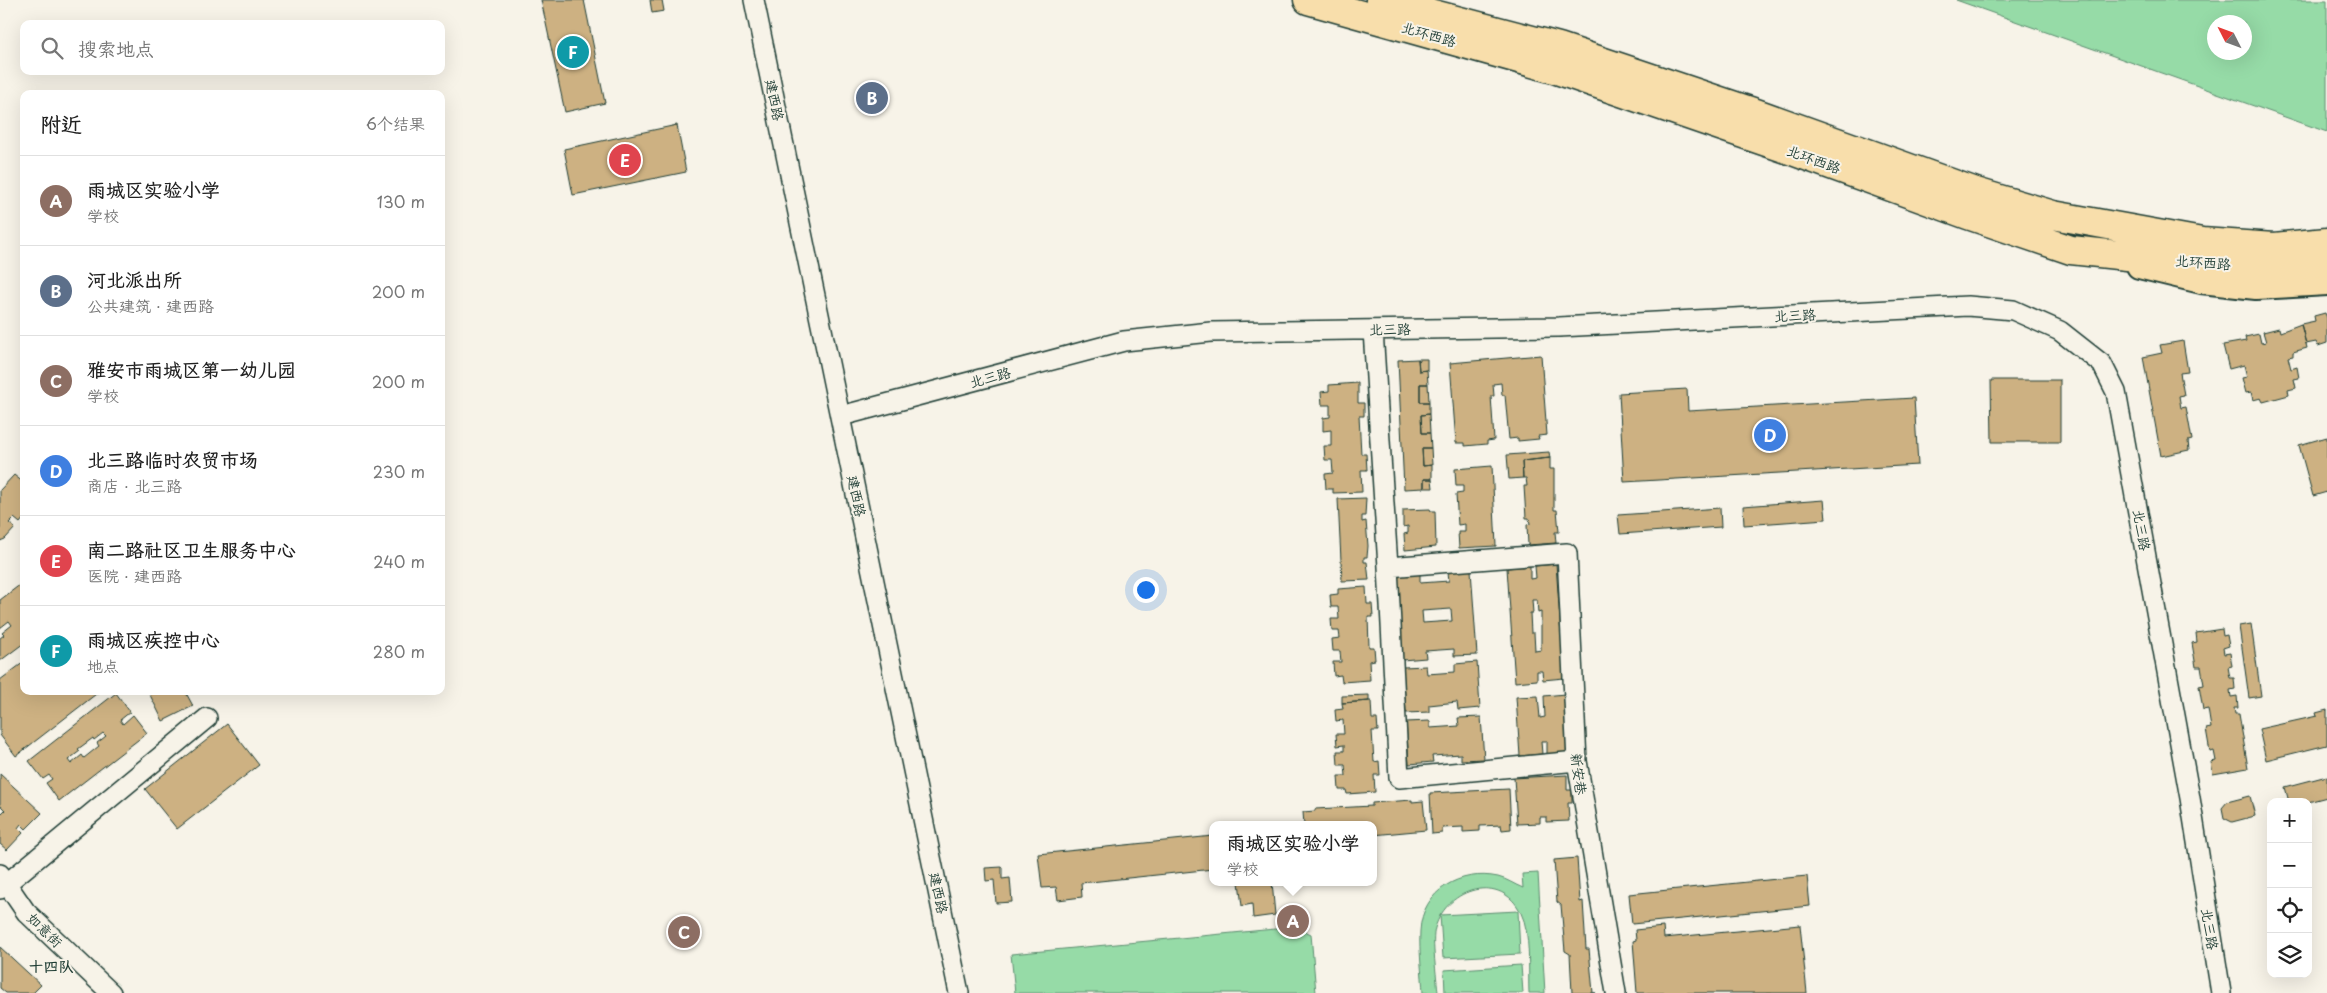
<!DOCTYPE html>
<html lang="zh">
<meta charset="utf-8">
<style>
:root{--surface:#fff;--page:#f6f6f6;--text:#222;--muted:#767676;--line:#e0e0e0;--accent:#1f6fb2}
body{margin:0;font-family:"Playpen Sans","LXGW WenKai TC",sans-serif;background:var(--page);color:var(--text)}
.controls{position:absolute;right:15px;bottom:15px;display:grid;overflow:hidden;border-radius:10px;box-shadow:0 5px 20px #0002}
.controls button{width:45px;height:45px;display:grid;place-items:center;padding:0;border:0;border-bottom:1px solid var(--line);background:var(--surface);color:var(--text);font:25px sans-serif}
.compass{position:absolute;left:2207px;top:15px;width:45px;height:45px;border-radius:50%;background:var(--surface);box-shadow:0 5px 20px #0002;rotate:312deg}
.you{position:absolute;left:1145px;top:589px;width:18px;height:18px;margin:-12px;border:4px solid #fff;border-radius:50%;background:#1a73e8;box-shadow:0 0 0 8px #1a73e833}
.badge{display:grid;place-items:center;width:32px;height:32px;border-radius:50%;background:var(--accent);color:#fff;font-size:16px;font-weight:700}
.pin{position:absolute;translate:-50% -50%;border:2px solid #fff;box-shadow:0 1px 5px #0006}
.popup{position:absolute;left:1209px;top:821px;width:168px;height:65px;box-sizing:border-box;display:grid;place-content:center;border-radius:10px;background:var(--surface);filter:drop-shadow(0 1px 4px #0005);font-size:16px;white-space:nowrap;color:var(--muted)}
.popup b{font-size:19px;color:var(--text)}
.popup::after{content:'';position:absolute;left:50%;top:100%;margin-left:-10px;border:10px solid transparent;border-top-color:var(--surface)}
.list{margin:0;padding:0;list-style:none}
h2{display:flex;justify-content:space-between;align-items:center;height:65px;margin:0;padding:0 20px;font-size:21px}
h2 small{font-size:16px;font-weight:400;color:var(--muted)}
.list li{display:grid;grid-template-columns:32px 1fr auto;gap:15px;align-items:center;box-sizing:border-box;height:90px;padding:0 20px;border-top:1px solid var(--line)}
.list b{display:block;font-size:19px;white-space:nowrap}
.list p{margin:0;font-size:16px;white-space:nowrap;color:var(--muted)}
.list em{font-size:16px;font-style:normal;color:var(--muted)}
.icon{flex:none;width:28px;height:28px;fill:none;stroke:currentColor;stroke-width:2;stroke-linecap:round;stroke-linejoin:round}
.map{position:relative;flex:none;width:2327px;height:993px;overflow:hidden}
.search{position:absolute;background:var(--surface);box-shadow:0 5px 20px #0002;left:20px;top:20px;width:425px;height:55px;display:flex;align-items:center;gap:12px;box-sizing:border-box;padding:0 18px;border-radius:10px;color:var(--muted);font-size:19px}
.panel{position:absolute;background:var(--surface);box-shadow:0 5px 20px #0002;left:20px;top:90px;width:425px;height:605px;border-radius:10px}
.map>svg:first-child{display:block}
.green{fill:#96dba7;stroke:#5a8c6e;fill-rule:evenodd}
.building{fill:#cdb182;stroke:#1f3d34;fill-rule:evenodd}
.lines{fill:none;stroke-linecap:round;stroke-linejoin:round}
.minor-casing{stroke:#1f3d34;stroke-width:22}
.major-casing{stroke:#1f3d34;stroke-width:28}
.highway-casing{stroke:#1f3d34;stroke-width:31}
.minor{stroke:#f7f3e8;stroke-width:19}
.major{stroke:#f8deab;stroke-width:24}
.highway{stroke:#f8deab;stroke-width:28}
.labels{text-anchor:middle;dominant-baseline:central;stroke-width:4;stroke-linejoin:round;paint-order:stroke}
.street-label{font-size:14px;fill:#1f3d34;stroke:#f7f3e8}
.neighbourhood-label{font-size:15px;font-weight:bold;fill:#1f3d34;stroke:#f7f3e8}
</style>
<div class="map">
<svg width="2327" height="993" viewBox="0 0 2327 993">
<rect width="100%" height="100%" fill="#f7f3e8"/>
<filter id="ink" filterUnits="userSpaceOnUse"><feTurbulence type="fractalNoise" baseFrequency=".02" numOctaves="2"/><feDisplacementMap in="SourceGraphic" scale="10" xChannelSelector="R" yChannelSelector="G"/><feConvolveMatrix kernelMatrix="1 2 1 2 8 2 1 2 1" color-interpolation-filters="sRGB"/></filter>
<g filter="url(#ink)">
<path class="green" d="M1956 0H2327V132ZM2214 22H2244V52H2214Z
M1538 873 1545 993H1529C1528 971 1531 933 1521 913 1502 872 1447 887 1435 928 1431 941 1437 977 1438 993H1423C1422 973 1419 951 1420 931 1422 890 1461 869 1498 877 1507 879 1515 885 1523 888L1522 874Z
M1518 911 1520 954 1443 958 1440 915Z
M1296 927 1311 934 1316 993H1015L1011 954Z
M1521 965 1523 993H1445L1444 970Z"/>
<path class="building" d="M541 0H584L605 103 565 112Z
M650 0H662L664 11 652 13Z
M677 125 686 172 573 195 564 149Z
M2325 313 2327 318V343L2318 346 2316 342 2306 344 2301 324 2315 321 2314 316Z
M2301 324 2307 348 2293 352V356L2288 357 2291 369 2297 367 2299 378 2294 379 2296 388 2288 390 2289 395 2263 402 2261 398 2253 400 2251 392 2246 393 2242 378 2247 377 2244 365 2229 369 2223 345 2246 341 2245 337 2259 334 2261 343 2266 342 2263 332 2279 328 2280 332Z
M2183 341 2188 372 2180 373 2184 395 2179 396 2181 408 2186 407 2192 440 2188 441 2189 450 2161 456 2143 357 2162 353 2160 345Z
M1541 355 1547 435 1538 436 1539 439 1518 441V438L1509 439 1505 395H1502L1501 383 1493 384 1494 396H1491L1494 440 1487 441V444L1465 446V443H1456L1450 363Z
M1418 359H1427V370L1419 371Z
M1418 359 1419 371 1427 370 1428 384H1420V402H1429V414L1421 415 1422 433H1430L1431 448H1422L1423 466 1432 465V479H1424V488L1404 489 1398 360Z
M1991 380H2060V442H1992Z
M1358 383V403H1364V416H1359L1361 454H1366L1367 470H1361L1362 492 1333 493V489H1326L1325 474 1333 473 1332 460H1325L1324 446H1331V430L1323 431V418L1330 417V405H1322L1321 392 1329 391V385Z
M1420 384H1428L1429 402H1420Z
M1687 389 1688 411 1914 398 1918 465 1624 482 1619 393Z
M1429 414 1430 433H1422L1421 415Z
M2327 437V492L2313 496 2299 445Z
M1422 448H1431L1432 465 1423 466Z
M1549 452 1550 458 1522 461 1523 478 1509 479 1507 455Z
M1550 458V469H1554V510H1557L1559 532H1555L1556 543 1528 545 1527 525 1530 524 1529 518H1526L1524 486H1527L1526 478H1523L1522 461Z
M1492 466 1496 546 1459 548 1458 532H1465V524L1458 525 1456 494 1463 493V486H1456L1455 469Z
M14 475 24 483V518L20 523 14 518 9 523 15 528 5 539 0 541V490Z
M1424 479H1432L1433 488H1424Z
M1366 498 1365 516H1362V522L1366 521 1368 546 1367 557H1364V562H1367L1369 580 1342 581 1338 499Z
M1824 500 1826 519 1744 525 1743 506Z
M1720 508 1721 527 1620 534 1618 515Z
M1430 509 1431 511H1435L1436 547 1405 550 1404 534 1408 533V526L1403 527V510Z
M1556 564 1564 678 1543 680 1542 671H1537V680L1515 682 1507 568 1530 566V579L1536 578 1535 566ZM1532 600H1537L1538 613 1541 612V650L1535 651 1534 633H1531L1530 613H1533Z
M1471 570 1477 655 1454 656V649L1425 651 1426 658 1402 660 1397 576 1420 574V583L1449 581 1448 572ZM1451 609 1452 621 1423 623 1422 611Z
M21 584 24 587V643L0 661V638L4 635 2 633 12 625 9 621 0 628V600Z
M1366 587 1367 604H1372L1373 617H1368L1369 647H1374L1375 660 1369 661 1370 680 1342 682 1341 675 1334 676 1333 662H1341L1340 651H1333L1332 639 1340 638 1339 631H1332L1331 619H1339L1338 607H1331L1330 595 1338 594V589Z
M2251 624 2261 696 2249 698 2239 626Z
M2222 629 2223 636 2227 635 2229 646 2223 648 2224 654 2230 653 2232 666 2228 667 2230 678H2234L2235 689 2230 690 2231 697 2237 696 2238 708H2234L2235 714H2239L2248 768 2213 774 2211 762 2216 761 2214 751 2210 752 2206 729 2211 728 2208 709 2203 710 2199 686 2204 685 2201 667H2196L2192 643 2197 642 2196 633Z
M24 662V691H100L16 756 0 735V680Z
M1477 662 1480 708 1458 710 1457 702 1429 705V712L1406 713 1403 667 1426 666 1427 674 1455 672V664Z
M148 691H185L193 706 163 721Z
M116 693 130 712 120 720 123 724 133 715 147 733 59 801 46 783 52 779 49 775 43 779 29 761ZM103 733 106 736 97 743 99 746 84 758 82 755 71 764 68 760 80 751 78 749 93 738 94 740Z
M1565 694 1569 752 1547 754V741H1541L1542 754 1520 756 1516 697 1538 696 1540 718 1545 717 1544 696Z
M1369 695V701L1342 703V696Z
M1371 701 1372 719H1377L1378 731H1372L1374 762 1379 761 1380 775H1374L1375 792 1347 794 1346 790H1339L1338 776H1346L1345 765H1338L1337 751H1344V745L1337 746 1336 734H1344L1343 720 1336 721 1335 710 1343 709 1342 703Z
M2327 710V745L2266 760 2259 729 2317 716 2316 713Z
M1481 717 1484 759 1461 760V754L1432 756 1433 762 1409 764 1406 722 1430 721V728L1459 726 1458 718Z
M227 724 259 765 177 829 145 789Z
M0 774 42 813 26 829 21 824 18 828 23 833 7 850 0 844V812L2 813 5 810 0 805Z
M1567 775V790H1572V803H1568L1569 821 1546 822V817H1540V823L1517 824 1514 778Z
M2327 776V797L2308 802H2289L2285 787Z
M1509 789 1511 829 1502 830 1501 825 1480 826V831L1463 832V827L1442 828V833L1432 834 1430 793Z
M2250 796 2255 816 2232 822 2224 818 2222 808 2227 802Z
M1412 800V802L1423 801 1426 830 1373 835V825H1304L1303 812 1315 811V809L1372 806V803Z
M1213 836V869L1081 883 1082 897 1058 900 1056 887 1042 888 1038 854Z
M1577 858 1580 902 1583 901 1586 949H1589L1593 993H1596H1572L1570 954 1565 951 1561 905 1557 902 1554 860Z
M1002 867V879L1010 878 1012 902 996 903 994 880 986 881 985 868Z
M1807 876 1810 906 1632 924 1629 894Z
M1239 882H1272L1275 915 1253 918 1252 904 1242 906Z
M1800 925 1807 993H1637L1633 941 1636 940 1635 930 1663 927 1664 938Z
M0 947 41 985 33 993H6L0 988Z"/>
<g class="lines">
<defs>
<path id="minor" d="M754 0 959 993
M1373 330 1388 567
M841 416 1124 341 1211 332 1559 327 1968 306 2013 310 2060 331 2102 364 2116 392 2190 798 2221 993
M1577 761 1399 778 1388 567 1567 553 1577 761 1616 993
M0 874 26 912 111 993
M0 889 207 718"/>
<path id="major" d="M2139 266 2201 281 2256 287 2327 283"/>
<path id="highway" d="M1308 0 1554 69 1787 149 1968 215 2071 250 2155 259 2281 268 2327 261
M1380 0 1559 47 1756 113 1976 192 2053 215 2202 242 2274 247 2327 242"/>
</defs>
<use href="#minor" class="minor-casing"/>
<use href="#major" class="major-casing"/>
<use href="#highway" class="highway-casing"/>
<use href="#minor" class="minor"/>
<use href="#major" class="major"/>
<use href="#highway" class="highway"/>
</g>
</g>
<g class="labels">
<g class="street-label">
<text transform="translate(1429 34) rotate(16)">北环西路</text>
<text transform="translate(775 100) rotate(78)">建西路</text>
<text transform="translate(1814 159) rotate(20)">北环西路</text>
<text transform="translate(2203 262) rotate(4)">北环西路</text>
<text transform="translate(1795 315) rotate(-3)">北三路</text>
<text transform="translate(1390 329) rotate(-1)">北三路</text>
<text transform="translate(990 377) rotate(-15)">北三路</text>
<text transform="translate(857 496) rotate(78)">建西路</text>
<text transform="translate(2142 530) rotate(80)">北三路</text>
<text transform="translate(1579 774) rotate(83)">新安巷</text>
<text transform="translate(939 893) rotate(78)">建西路</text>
<text transform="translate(2210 929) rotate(81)">北三路</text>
<text transform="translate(45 930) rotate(44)">如意街</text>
</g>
<g class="neighbourhood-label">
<text x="51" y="965">十四队</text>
</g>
</g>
</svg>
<div class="controls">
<button>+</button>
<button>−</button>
<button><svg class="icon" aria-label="locate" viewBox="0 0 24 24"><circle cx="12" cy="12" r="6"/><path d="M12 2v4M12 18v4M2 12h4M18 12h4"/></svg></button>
<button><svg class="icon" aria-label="layers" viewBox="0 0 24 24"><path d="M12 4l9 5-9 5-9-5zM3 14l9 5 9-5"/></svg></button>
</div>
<svg class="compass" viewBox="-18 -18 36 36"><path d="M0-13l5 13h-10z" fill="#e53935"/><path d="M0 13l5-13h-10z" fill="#767676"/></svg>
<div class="you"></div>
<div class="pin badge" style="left:1293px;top:921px;background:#8d6e63">A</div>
<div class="popup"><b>雨城区实验小学</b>学校</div>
<div class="pin badge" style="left:872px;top:98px;background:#5c6f8a">B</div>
<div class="pin badge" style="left:684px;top:932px;background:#8d6e63">C</div>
<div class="pin badge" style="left:1770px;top:435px;background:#3f7fe0">D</div>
<div class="pin badge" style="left:625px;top:160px;background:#e0444e">E</div>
<div class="pin badge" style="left:573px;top:52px;background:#0f9aa8">F</div>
<div class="search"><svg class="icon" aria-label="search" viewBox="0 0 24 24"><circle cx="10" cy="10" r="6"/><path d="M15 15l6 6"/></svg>搜索地点</div>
<section class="panel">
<h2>附近<small>6个结果</small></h2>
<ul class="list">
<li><span class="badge" style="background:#8d6e63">A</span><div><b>雨城区实验小学</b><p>学校</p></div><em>130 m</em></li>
<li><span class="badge" style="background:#5c6f8a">B</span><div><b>河北派出所</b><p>公共建筑 · 建西路</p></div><em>200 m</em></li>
<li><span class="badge" style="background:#8d6e63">C</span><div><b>雅安市雨城区第一幼儿园</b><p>学校</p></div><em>200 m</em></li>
<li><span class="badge" style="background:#3f7fe0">D</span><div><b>北三路临时农贸市场</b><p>商店 · 北三路</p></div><em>230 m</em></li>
<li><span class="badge" style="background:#e0444e">E</span><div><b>南二路社区卫生服务中心</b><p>医院 · 建西路</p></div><em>240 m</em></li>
<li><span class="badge" style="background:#0f9aa8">F</span><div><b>雨城区疾控中心</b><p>地点</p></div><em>280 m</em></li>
</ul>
</section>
</div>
